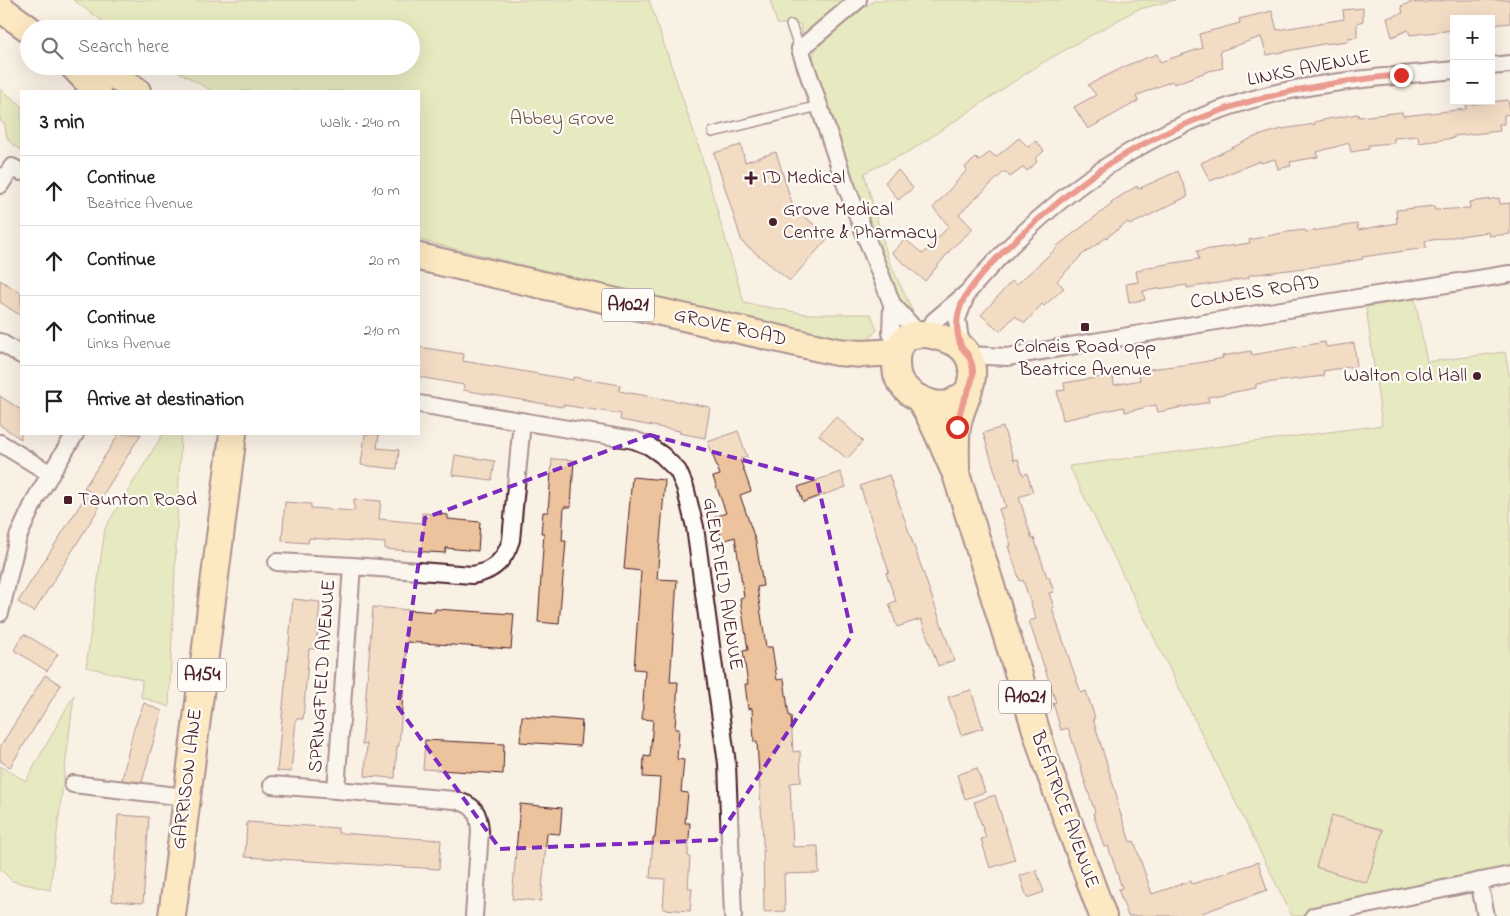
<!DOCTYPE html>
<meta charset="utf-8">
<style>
:root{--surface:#fff;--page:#f2f2f2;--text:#202124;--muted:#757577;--line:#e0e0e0}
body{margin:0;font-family:"Indie Flower",sans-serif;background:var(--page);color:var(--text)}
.controls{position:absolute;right:15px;top:15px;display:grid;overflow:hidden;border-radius:0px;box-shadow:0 5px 20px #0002}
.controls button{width:45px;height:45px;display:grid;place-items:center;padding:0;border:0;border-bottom:1px solid var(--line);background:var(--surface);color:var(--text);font:25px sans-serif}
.stop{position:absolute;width:15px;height:15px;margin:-11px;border:4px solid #d93025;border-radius:50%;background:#fff}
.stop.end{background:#d93025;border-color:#fff;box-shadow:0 1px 5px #0008}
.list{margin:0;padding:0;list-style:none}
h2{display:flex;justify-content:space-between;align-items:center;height:65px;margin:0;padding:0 20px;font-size:21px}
h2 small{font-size:16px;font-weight:400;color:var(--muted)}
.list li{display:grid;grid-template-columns:32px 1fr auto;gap:15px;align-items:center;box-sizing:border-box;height:70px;padding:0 20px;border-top:1px solid var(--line)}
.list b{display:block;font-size:19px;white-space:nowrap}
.list p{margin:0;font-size:16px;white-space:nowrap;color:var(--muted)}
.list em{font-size:16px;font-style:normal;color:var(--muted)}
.icon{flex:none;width:28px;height:28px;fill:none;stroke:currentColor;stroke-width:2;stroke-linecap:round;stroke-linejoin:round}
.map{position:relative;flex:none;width:1510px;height:916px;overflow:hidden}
.search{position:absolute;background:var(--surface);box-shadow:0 5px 20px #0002;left:20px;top:20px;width:400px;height:55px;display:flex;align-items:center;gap:12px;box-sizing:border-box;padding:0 18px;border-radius:28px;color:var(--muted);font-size:19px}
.panel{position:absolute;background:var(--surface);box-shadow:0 5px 20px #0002;left:20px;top:90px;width:400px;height:345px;border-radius:0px}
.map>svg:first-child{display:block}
.green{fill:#d1df92;stroke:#8e7f5e}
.building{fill:#ecc39c;stroke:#4a1f2b}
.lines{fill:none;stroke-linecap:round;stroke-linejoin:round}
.service-casing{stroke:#4a1f2b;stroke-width:12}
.minor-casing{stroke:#4a1f2b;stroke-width:20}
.primary-casing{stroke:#4a1f2b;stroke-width:30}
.service{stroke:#fdfcf7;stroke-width:9}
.minor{stroke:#fdfcf7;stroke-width:16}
.primary{stroke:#ffdd96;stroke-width:26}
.route{stroke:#d93025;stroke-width:6}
.marked{fill:none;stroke:#7b2cbf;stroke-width:4;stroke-dasharray:10 6;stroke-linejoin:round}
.poi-dot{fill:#4a1f2b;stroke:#fdfcf7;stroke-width:2}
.labels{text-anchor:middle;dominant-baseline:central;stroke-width:4.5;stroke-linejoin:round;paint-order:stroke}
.shield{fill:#fdfcf7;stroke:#806168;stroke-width:1}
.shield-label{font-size:19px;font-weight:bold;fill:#4a1f2b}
.street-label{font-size:20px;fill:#4a1f2b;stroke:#fdfcf7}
.park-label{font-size:20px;fill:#6c4f45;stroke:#fdfcf7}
.poi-label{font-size:20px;fill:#4a1f2b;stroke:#fdfcf7;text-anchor:start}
</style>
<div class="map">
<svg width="1510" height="916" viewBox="0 0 1510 916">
<rect width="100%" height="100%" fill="#faf1e5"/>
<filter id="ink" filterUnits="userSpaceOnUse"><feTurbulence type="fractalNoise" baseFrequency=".02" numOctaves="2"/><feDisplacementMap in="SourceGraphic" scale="10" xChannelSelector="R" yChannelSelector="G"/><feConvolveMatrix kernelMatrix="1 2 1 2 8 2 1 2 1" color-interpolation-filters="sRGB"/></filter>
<g filter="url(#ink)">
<path class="green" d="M73 0H649L698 144 744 303 807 314H871L877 330 865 344H846L419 240V91H212L169 66H411V29H114Z
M770 0H846L803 37 800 24H777Z
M875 0H1175L1136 10 1042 63 910 151 864 173 889 261 913 312 900 314 816 78 813 53 830 32Z
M0 89 21 105V150C8 142 6 140 5 124L0 121Z
M1415 299 1427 362 1505 352 1510 379V875L1314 916H1292L1069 466 1382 425 1366 307Z
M163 434H181L169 707 141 697 142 680 86 667 105 528Z
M74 695 50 890 12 881 0 869V766L26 781Z"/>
<path class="building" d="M1446 0H1510V23L1491 25V19H1454V30L1410 35 1408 30 1392 37 1387 18 1403 13 1401 6 1415 1V3Z
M1363 8V21L1357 23V37L1348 38V41L1323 44 1267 55 1261 37 1220 51 1223 68 1209 71 1174 84 1172 81 1136 96 1138 101 1088 129 1074 107 1096 95 1088 85 1130 64 1157 54 1160 62 1202 48 1199 34 1240 23 1239 19 1272 11 1277 30 1344 19 1343 10Z
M1508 100 1510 114 1504 115V124H1499L1500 131 1454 136V138L1419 143 1418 136 1394 138V143L1368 145 1369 149 1351 152 1349 143 1317 152 1318 157 1290 162 1291 166 1278 169 1275 159 1261 163 1260 161 1210 181 1201 163 1254 137 1282 129 1315 124 1314 122 1328 119 1358 114 1359 117 1402 112 1403 116 1466 109V105Z
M1019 138 1028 147 1036 141 1044 151 1035 159 1037 162 1027 171 1024 167 1010 177 1005 171 959 214 973 229 953 247 925 281 892 253 905 239 923 254 949 226 933 208 967 170 965 167 976 158 979 161 990 152 996 157Z
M741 145 745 162 776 152 793 207 829 237 790 281 742 242 714 153Z
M898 170 913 188 898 200 885 182Z
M1178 171 1188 196 1130 225 1128 222 1082 255 1057 281 1064 288 1044 306 1042 304 1025 323 1015 316 1000 331 981 315 1012 281 1016 285 1058 247 1057 246 1112 204 1111 202 1137 186 1138 189Z
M1499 198 1500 204 1510 203V234L1489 236 1488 232 1425 241 1426 248 1362 257 1363 259 1336 264 1249 275V278L1187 288V285L1143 291 1145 300 1129 302 1126 284 1138 282 1136 271 1142 270V268L1199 259 1197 251 1250 243 1249 240 1287 232 1305 230 1306 232 1357 224 1358 230 1397 223 1396 210 1434 206 1435 210 1470 208 1469 202Z
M0 280 21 293V316L0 302Z
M1325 342 1326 347 1354 343 1357 366 1323 371 1324 376 1256 384V388L1208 397 1209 402 1158 412 1156 405 1125 412 1124 407 1063 420 1057 391 1065 390 1064 383 1113 375 1114 385 1140 380 1139 372 1151 371 1150 369 1198 363 1223 358 1222 356 1251 351 1252 355Z
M419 347 464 354 463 361 573 380V377L620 385 619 391 710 407 705 438 679 433 680 431 620 420 621 414 563 405 562 407 463 390 464 385 419 377Z
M0 396 21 410V439L0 425Z
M836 416 863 441 847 459 819 435Z
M1003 427 1014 460 1018 459 1023 475 1027 473 1033 492 1019 497 1032 539 1034 538 1047 577H1049L1054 592 1049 593 1054 607 1052 608 1081 693 1086 691 1095 718 1093 719 1118 800H1116L1130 842 1134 841 1152 894 1191 881 1192 884 1258 862 1267 890 1202 913 1203 916H1128L1118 889 1122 888 1108 846 1104 847 1093 813 1095 812 1082 773H1083L1068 728 1061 730 1053 703 1056 702 1029 621 1036 619 1023 580 1020 581 1008 546H1011L999 509 1006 507 983 433Z
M738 431 747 457 740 459 751 491 740 495 756 542 763 586 757 587 766 647H772L777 680 784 679 789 716H791L793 752 800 751 801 782 790 783 793 847 818 846 819 873 784 874 785 911 764 912 763 841 757 742H754L752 708 748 709 745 684H748L743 651 748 650 740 598 744 597 735 537 723 541 715 517 726 513 713 477 720 475 708 442Z
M119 434H141L96 506 99 508 34 612 18 602 89 491 84 488Z
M365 434H379L377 448 399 450 397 469 361 465Z
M455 455 495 461 492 480 452 475Z
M552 459 574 460 571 507H564L562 541H566L559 624 538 622 544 533H541L543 512H548Z
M840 472 846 487 803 502 798 487Z
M889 475 954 660 938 666 921 619 897 627 889 604 896 601 886 573 889 572 860 486Z
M632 477 665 480 657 579 677 580 670 682H678L675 729H679L677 759 684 760 681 792 688 793 685 823H690L688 856 690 857 688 888H692L690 911 663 909 665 879 650 878 653 838H655L660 778 643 777 644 756 650 757 653 720 642 719 645 670 634 669 641 571 624 569Z
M354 499 381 501 379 519 421 523 422 513 448 515V519L480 522 478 551 446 548 445 553 411 551 385 549V543L309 538 308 543 282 541 285 502 311 504V508L354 511Z
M293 599 320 602 316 649H309L303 719H296L291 772 277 771Z
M373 607 435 612V609L514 614 511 649 407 642 399 746H397L395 778 365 776 367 744H362Z
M24 634 58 654 47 671 14 650Z
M45 675 61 685 10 767 0 761V747Z
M971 690 983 728 961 735 948 697Z
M144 703 162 711 142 782 122 780 133 731Z
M522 716 582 721 580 746 520 742Z
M425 740 504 744 503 774 423 769Z
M977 768 985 792 965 799 957 775Z
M995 795 1015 860 990 868 981 839 986 838 974 802Z
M520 804 562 808 560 834 547 833 541 901 512 899Z
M118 815 149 817 143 903 112 901Z
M1332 815 1383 830 1367 883 1316 867Z
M247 822 338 828V833L441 840 439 869 245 857Z
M1036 870 1044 892 1027 898 1020 876Z"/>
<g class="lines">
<defs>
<path id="service" d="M791 25 800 49
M713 132 819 106"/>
<path id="minor" d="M858 0 800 49 845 183 892 304
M1491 66 1510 64
M0 185 12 167 21 172
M967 293C1051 194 1152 121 1281 92 1338 80 1396 76 1454 70
M927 333 934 321 967 293 957 319 961 347
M0 342 21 355
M899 346 891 333 892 304 919 334
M968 355 1007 357 1269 312 1510 274
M419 404 634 440 649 446 662 455 678 471 685 487 695 527 727 764 733 916
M0 443 51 474
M277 562 352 566 336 790 454 800C474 804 479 812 480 831L474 916
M352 566 472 575C493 572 505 560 511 540L522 421
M0 613 18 537 36 498 75 434
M73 784 186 797
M272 785 336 790
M1479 881 1486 916
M1314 916 1510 875"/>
<path id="primary" d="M0 8 29 29
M73 66 97 91
M101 66 137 91
M419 257 837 352 862 354 896 352
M920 400C935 422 944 449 956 474L1047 765 1103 916
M956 469C956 455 955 440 957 427 960 404 982 377 967 354 960 343 951 341 939 337 918 330 896 335 896 361 896 369 896 376 901 383 911 397 933 409 951 403 956 401 962 396 967 393
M172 916 233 434"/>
</defs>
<use href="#service" class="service-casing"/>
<use href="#minor" class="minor-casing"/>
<use href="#primary" class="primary-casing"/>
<use href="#service" class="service"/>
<use href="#minor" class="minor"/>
<use href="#primary" class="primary"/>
</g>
</g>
<g class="lines" filter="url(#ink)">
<path class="route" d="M957 427C958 421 959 415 961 409 964 397 973 385 973 373 973 367 971 360 968 355 966 352 962 349 961 346 956 333 956 318 961 305 971 281 1010 244 1031 226 1056 204 1082 181 1111 163 1201 106 1296 85 1401 75"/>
</g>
<path d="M0 0H1510V916H0ZM650 435 817 480 852 635 716 840 500 849 398 707 425 518Z" fill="#faf1e5" fill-opacity=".55" fill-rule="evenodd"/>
<path class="marked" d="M650 435 817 480 852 635 716 840 500 849 398 707 425 518Z"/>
<g class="poi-dot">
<path d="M748.5 170.5h5v5h5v5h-5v5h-5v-5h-5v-5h5z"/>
<circle cx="773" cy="222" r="5"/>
<rect x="1080" y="322" width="10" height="10" rx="2.5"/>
<circle cx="1477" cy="376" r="5"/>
<rect x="63" y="495" width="10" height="10" rx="2.5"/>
</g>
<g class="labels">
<g class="shield">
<rect x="602" y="288.5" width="52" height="33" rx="4"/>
<rect x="178" y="658.5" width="48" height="33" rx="4"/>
<rect x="999" y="680.5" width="52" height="33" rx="4"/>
</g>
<g class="shield-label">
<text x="628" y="305">A1021</text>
<text x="202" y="675">A154</text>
<text x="1025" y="697">A1021</text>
</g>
<g class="street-label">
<text transform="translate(1309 69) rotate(-11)">LINKS AVENUE</text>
<text transform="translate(1255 293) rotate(-9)">COLNEIS ROAD</text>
<text transform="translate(730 328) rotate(13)">GROVE ROAD</text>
<text transform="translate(722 584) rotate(81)">GLENFIELD AVENUE</text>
<text transform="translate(323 676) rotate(-86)">SPRINGFIELD AVENUE</text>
<text transform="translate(188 779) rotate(-83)">GARRISON LANE</text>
<text transform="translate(1064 810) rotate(70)">BEATRICE AVENUE</text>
</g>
<g class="park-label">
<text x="562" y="119">Abbey Grove</text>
</g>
<g class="poi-label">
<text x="762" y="178">ID Medical</text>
<text x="783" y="210">Grove Medical<tspan x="783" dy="23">Centre &amp; Pharmacy</tspan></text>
<text x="1085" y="347" text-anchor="middle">Colneis Road opp<tspan x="1085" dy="23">Beatrice Avenue</tspan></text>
<text x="1467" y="376" text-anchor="end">Walton Old Hall</text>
<text x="78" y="500">Taunton Road</text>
</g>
</g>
</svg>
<div class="controls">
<button>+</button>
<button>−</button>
</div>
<div class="stop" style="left:957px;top:427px"></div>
<div class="stop end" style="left:1401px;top:75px"></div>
<div class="search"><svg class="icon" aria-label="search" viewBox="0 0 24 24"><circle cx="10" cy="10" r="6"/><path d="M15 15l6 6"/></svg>Search here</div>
<section class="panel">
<h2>3 min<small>Walk · 240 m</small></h2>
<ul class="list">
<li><svg class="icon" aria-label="ahead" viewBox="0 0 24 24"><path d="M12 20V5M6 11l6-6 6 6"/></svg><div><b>Continue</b><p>Beatrice Avenue</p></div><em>10 m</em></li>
<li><svg class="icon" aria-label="ahead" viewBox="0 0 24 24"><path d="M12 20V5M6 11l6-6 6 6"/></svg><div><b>Continue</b></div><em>20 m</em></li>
<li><svg class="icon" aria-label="ahead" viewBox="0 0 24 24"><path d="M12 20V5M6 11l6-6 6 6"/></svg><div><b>Continue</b><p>Links Avenue</p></div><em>210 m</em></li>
<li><svg class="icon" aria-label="arrive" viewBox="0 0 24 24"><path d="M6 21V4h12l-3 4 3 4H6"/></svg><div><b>Arrive at destination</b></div></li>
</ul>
</section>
</div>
